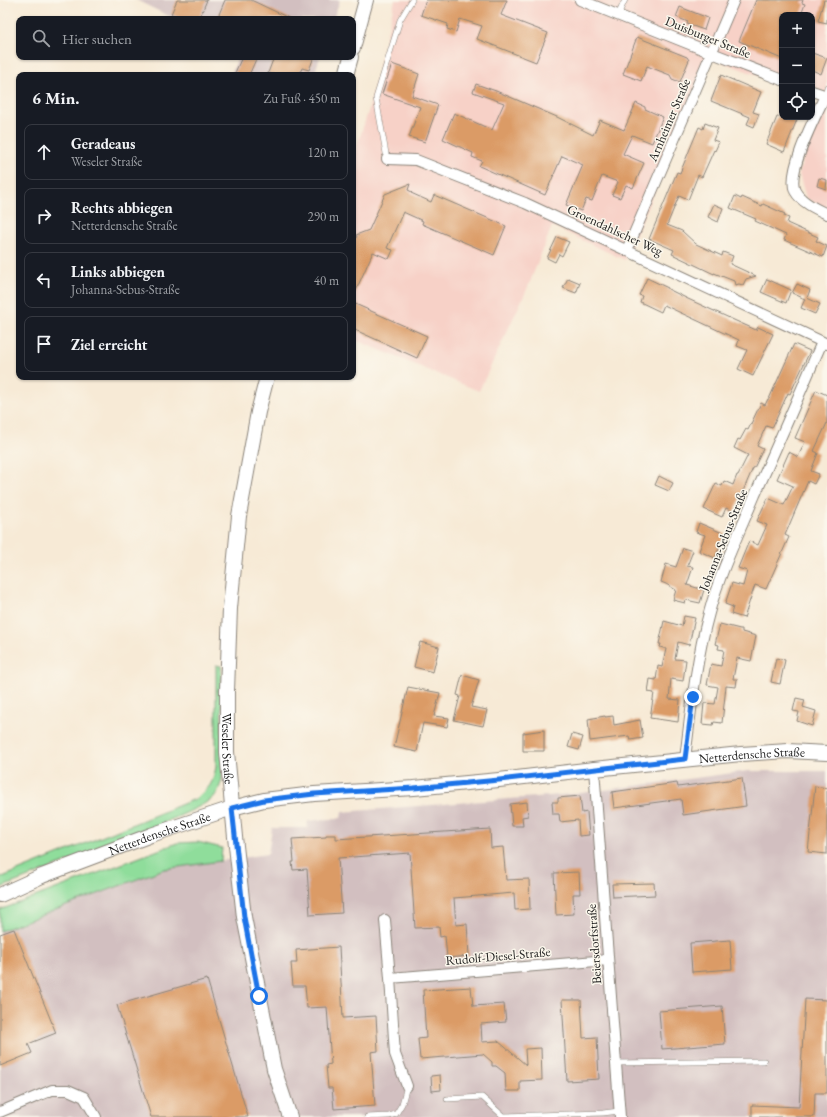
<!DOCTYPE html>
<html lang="de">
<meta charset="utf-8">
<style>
:root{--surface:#171b24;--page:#20242c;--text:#f1f3f6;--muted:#9ea1a6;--line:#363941}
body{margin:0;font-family:"EB Garamond",serif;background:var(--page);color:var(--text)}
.controls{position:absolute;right:12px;top:12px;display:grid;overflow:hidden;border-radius:8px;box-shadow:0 1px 3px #0004}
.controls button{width:36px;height:36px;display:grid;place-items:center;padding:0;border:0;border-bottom:1px solid var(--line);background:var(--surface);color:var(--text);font:20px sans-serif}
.stop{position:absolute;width:12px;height:12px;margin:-9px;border:3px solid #1a73e8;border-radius:50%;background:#fff}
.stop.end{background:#1a73e8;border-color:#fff;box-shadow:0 1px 4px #0008}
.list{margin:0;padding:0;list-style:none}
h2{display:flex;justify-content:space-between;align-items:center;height:52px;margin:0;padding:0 16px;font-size:17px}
h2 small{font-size:13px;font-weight:400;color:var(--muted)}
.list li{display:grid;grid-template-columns:26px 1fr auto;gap:12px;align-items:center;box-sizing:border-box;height:56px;margin:0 8px 8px;padding:0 8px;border:1px solid var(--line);border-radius:8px}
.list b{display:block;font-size:15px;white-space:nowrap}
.list p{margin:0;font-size:13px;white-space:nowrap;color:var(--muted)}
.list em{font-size:13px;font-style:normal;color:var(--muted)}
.icon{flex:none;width:22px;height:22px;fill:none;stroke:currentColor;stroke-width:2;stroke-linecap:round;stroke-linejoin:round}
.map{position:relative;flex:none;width:827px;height:1117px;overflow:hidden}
.search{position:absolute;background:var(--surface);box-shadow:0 1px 3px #0004;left:16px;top:16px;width:340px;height:44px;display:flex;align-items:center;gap:10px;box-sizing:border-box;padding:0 14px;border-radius:8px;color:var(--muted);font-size:15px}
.panel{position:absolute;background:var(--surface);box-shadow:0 1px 3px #0004;left:16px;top:72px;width:340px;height:308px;border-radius:8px}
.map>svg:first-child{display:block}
.built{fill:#f7d1c7}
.industrial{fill:#d2bfc0}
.green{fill:#8fdd9b;stroke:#567c5c}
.building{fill:#db9b66}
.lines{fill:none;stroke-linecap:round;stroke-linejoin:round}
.lane-casing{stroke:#8a8379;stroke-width:6}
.street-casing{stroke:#8a8379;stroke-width:12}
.secondary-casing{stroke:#8a8379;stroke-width:16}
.lane{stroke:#fff;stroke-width:5}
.street{stroke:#fff;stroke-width:10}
.secondary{stroke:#fff;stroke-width:14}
.route{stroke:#1a73e8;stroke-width:5}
.labels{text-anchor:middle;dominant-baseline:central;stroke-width:3;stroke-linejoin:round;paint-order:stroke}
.street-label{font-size:13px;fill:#1c1c1c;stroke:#fbf7ec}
</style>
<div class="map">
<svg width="827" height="1117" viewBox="0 0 827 1117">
<rect width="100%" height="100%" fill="#fbf7ec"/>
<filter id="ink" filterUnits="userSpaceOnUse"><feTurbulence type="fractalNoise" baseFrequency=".025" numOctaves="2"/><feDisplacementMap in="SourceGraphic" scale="8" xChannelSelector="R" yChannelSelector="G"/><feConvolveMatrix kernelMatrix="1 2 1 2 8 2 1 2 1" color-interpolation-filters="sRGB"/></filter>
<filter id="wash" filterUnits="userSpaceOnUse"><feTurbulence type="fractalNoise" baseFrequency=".012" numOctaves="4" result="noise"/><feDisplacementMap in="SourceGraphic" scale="16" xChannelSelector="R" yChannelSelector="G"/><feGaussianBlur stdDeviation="0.9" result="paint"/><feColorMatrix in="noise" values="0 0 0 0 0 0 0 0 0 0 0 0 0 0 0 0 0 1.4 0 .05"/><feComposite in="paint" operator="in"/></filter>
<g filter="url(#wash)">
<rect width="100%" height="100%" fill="#f7ead6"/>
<path class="built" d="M395 0H827V209L806 198 799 174 820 98 812 94V15H782V84L711 58 625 260 552 226 528 287 479 391 353 339V158L369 109Z"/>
<path class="industrial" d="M136 0H340L333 19H175Z
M238 57H320L314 75H231Z
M748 771H827V1117H0V931L164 869 268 854 272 828H307L308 821 341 818 342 812 574 794Z"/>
<path class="green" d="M216 665 221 666 222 779C220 786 218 793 213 798 202 807 170 820 156 826 104 848 52 868 0 888V878L195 799C210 787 212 786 216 767Z
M198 842 222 848 221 861 164 869 0 931V910L177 843Z"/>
<g id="blocks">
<path class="building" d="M177 0H207L199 19H182L171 14Z
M225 0H251L291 19H217Z
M426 0H507L501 15 548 33 536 62 477 39 482 26 460 19 456 32 447 29 448 24 421 15Z
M756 0H803L802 3 805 4 801 15H782V59L739 41Z
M824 0H827V23L818 21Z
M680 7 708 18 704 30 687 24 688 22 676 17Z
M637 37 687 57 689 60 680 82 672 79 670 75 647 66 641 81 623 74Z
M812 53 827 58 821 74 812 70Z
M242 57H257L249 75H234Z
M274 57H314L309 70 302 68 299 75H275L268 73Z
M392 64 419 74 412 96 438 105 425 142 409 137 420 107 382 94Z
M721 75 761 92 753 112 759 114 754 127 747 124 750 117 711 101Z
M476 84 496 91 557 117 593 135 600 120 624 130 636 103 645 107V109L663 117 652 143 632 135 623 154 644 163 633 188 626 185 620 198 612 195 618 182 602 176 592 201 586 199 581 211 566 205 583 165 562 156 545 195 479 166 482 161 472 157 473 153 443 139 454 113 492 130 504 103 473 92Z
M777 117H798L784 152 766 144Z
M705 123 718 128 713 140 719 142 715 151 714 150 702 177 698 175 688 200 679 196 667 225 682 231 696 244 722 256 723 252 733 256 730 264 756 276 746 279 743 285 739 284 735 285 734 281 714 273V274L672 254 674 250 649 239 677 172 680 173 699 127 703 129Z
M819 178 827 180 826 189 817 186Z
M410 184 408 190 412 192 411 193 431 202 434 195 506 226 494 255 422 224 423 221 403 212 387 248 393 250 389 259 373 252 353 297V238L357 237 356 235 369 230 385 194Z
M735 196 741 199 742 197 762 206 763 204 785 214 784 216 789 218 787 223 818 237 816 241 827 246 823 257 784 240 786 235 755 221 756 219 730 208Z
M714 204 723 208 718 222 708 217Z
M557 237 569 242 562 256 559 254 555 262 547 258Z
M568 278 580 283 576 293 563 288Z
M647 278 668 288V289L688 299 736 321 756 330 758 327 773 334 753 376 738 369 747 350 737 346 739 340 664 305 661 312 640 302 642 296 639 295Z
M767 279 791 290 786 303 761 292Z
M797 284 810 290 807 298 820 304 815 314 801 308 805 299 792 293Z
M353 303 427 336 417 358 353 329Z
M794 344 810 351 790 394 788 393 772 428 766 426 757 446 763 449 754 468H753L734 512 726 508 722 517 704 509 716 483 722 486 724 481 733 485 737 475H738L748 455 734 448 738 439 740 440 746 429 748 430 761 403 765 405 768 399H769Z
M816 390 827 395V423L814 451 818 453 811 471 819 474 814 484 808 481 785 535 789 537 766 589 755 585 744 618 731 614 733 607 725 604 732 583 743 586 747 571 738 568 749 541 758 545 767 525 757 521 762 510 768 498 784 505 793 486 777 479 789 452 798 457 805 442 795 438Z
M659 476 673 483 669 491 655 485Z
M699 523 725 534 715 558 699 551 705 535 696 532Z
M683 548 693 551 687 566 693 567 687 585 704 590 700 603 686 600 685 603 673 600 676 590 666 584 661 582 666 564 676 567Z
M684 616 695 618 689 645 678 642 675 659 686 660 683 681 671 679 669 699 680 700 678 722 650 718 654 693 648 692 650 679 656 680 658 666 662 667 666 649 660 647 661 644H659L664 621 682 626Z
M720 624 740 629H742V632L756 636 751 661 737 658 733 679H737L736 687 726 686 722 723 714 722 713 725 702 724 704 703 715 704 718 687 707 685 711 664 721 666 724 650 718 649 719 645 715 644Z
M420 642 439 647 433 672 414 667Z
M776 658 785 660 780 684 771 682Z
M462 675 479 680 471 707 487 710 483 726 454 720 460 696 457 695Z
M408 687 440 693 434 716 449 718 447 727 423 723 417 752 394 747Z
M796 698 805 700 803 707 816 711 812 726 797 721 799 712 793 711Z
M605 716V717L613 716 614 725 640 720 643 738 630 740 629 736 590 741 588 719Z
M544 730V751H523V733Z
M572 734 583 737 579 750 568 747Z
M742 778 746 806 683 815 681 799 614 808 612 792 677 783 678 787Z
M815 786 827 788V854L808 852Z
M580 796 582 813 587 812 589 835 579 836 578 820 560 822 559 814H553L552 802H558V798Z
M527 802 528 816 522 817 523 826H512L510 804Z
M490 829 491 848 503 847 506 880 529 879 530 909 515 910 514 893 454 898 456 925 467 924 469 956 447 958 445 936 440 937 439 927 415 928 410 853 338 858 342 913 310 915 307 869 293 870 292 862H294L292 839 326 837V835H336V839Z
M579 872 580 894H573L574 914 556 915 554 873Z
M654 883 655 895 613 897 612 884Z
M14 929 56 1033 28 1044 32 1053 0 1066V934Z
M730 940 732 969 692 972 690 943Z
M339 947 343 1018 376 1016 378 1051 371 1052 375 1106 334 1109 332 1088H328L326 1065 331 1064 327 1007 307 1008 305 986H293L291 963H297L296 950Z
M207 979 248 1117H151L117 1005Z
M471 987 473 1006 504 1004 506 1022 481 1024 482 1042 498 1041 526 1065 525 1049 541 1048 542 1080 520 1081V1091H506L505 1073 496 1066H492V1062L483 1054 420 1059 418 1039 426 1038 423 990Z
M805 999 827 1000V1093H815L814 1117H752V1105L799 1107Z
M562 1000H581L583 1038 597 1037 599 1079 567 1081Z
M722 1006 725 1044 662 1049 659 1011Z
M440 1075 441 1090 432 1091 431 1076Z"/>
</g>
</g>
<g filter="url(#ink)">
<use href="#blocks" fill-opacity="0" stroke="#8a8379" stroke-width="1"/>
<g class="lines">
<defs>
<path id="lane" d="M618 15 625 0
M825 96 827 87
M387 159 376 98 400 20 412 0
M616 1063 764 1061
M447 1099 482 1097 503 1116 603 1113 619 1111
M367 1117 389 1116 396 1114 402 1104 407 1086"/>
<path id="street" d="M580 0 712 53 782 80
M812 91 827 96
M825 96C816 115 786 172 795 191 801 202 816 209 827 214
M387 159 416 160 525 203 827 344
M627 250 734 0
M685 759C691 710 696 660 709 613 720 572 739 533 755 495 778 444 800 393 822 342
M594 769 620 1117
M385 920 390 978
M407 1086 395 1054 390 978 608 960
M0 1112 52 1090H68L84 1097 96 1117"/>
<g id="secondary">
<path d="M353 48 366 0"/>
<path d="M346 75 351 57"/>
<path id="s1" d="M267 377 258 412 239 516 230 608 227 691V752L235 837 244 917 274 1069 290 1117"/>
<path id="s2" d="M0 895 42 876 151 835 232 808 264 800 314 794 414 788 499 780 594 769 741 754 788 751 827 753"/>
</g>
</defs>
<use href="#lane" class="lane-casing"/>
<use href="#street" class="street-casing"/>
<use href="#secondary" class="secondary-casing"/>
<use href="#lane" class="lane"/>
<use href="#street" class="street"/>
<use href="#secondary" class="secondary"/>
</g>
</g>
<g class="lines" filter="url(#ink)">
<path class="route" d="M259 996 244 917 232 808 264 800 314 794 414 788 499 780 685 759 693 697"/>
</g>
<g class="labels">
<g class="street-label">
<text transform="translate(708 37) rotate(22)">Duisburger Straße</text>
<text transform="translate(669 120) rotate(-67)">Arnheimer Straße</text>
<text transform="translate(615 230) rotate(25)">Groendahlscher Weg</text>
<text transform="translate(723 540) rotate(-68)">Johanna-Sebus-Straße</text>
<text stroke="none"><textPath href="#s1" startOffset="375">Weseler Straße</textPath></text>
<text stroke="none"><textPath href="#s2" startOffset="771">Netterdensche Straße</textPath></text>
<text stroke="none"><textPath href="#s2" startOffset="171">Netterdensche Straße</textPath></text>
<text transform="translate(594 944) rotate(-94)">Beiersdorfstraße</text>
<text transform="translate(498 956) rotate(-5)">Rudolf-Diesel-Straße</text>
</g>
</g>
</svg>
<div class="controls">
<button>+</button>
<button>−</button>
<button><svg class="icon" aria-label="locate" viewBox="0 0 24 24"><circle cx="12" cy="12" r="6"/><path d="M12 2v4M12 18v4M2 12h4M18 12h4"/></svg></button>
</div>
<div class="stop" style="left:259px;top:996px"></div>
<div class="stop end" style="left:693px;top:697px"></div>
<div class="search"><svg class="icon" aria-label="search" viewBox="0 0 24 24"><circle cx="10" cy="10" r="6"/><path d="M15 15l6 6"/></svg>Hier suchen</div>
<section class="panel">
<h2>6 Min.<small>Zu Fuß · 450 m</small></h2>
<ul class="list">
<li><svg class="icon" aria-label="ahead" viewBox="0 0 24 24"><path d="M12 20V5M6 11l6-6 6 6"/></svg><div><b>Geradeaus</b><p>Weseler Straße</p></div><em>120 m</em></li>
<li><svg class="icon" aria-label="right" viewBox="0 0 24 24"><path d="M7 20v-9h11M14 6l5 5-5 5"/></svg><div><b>Rechts abbiegen</b><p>Netterdensche Straße</p></div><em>290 m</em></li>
<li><svg class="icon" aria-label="left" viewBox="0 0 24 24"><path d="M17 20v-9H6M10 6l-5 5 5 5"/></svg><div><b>Links abbiegen</b><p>Johanna-Sebus-Straße</p></div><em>40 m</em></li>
<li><svg class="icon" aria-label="arrive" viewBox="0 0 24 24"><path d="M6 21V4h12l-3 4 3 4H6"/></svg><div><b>Ziel erreicht</b></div></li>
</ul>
</section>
</div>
